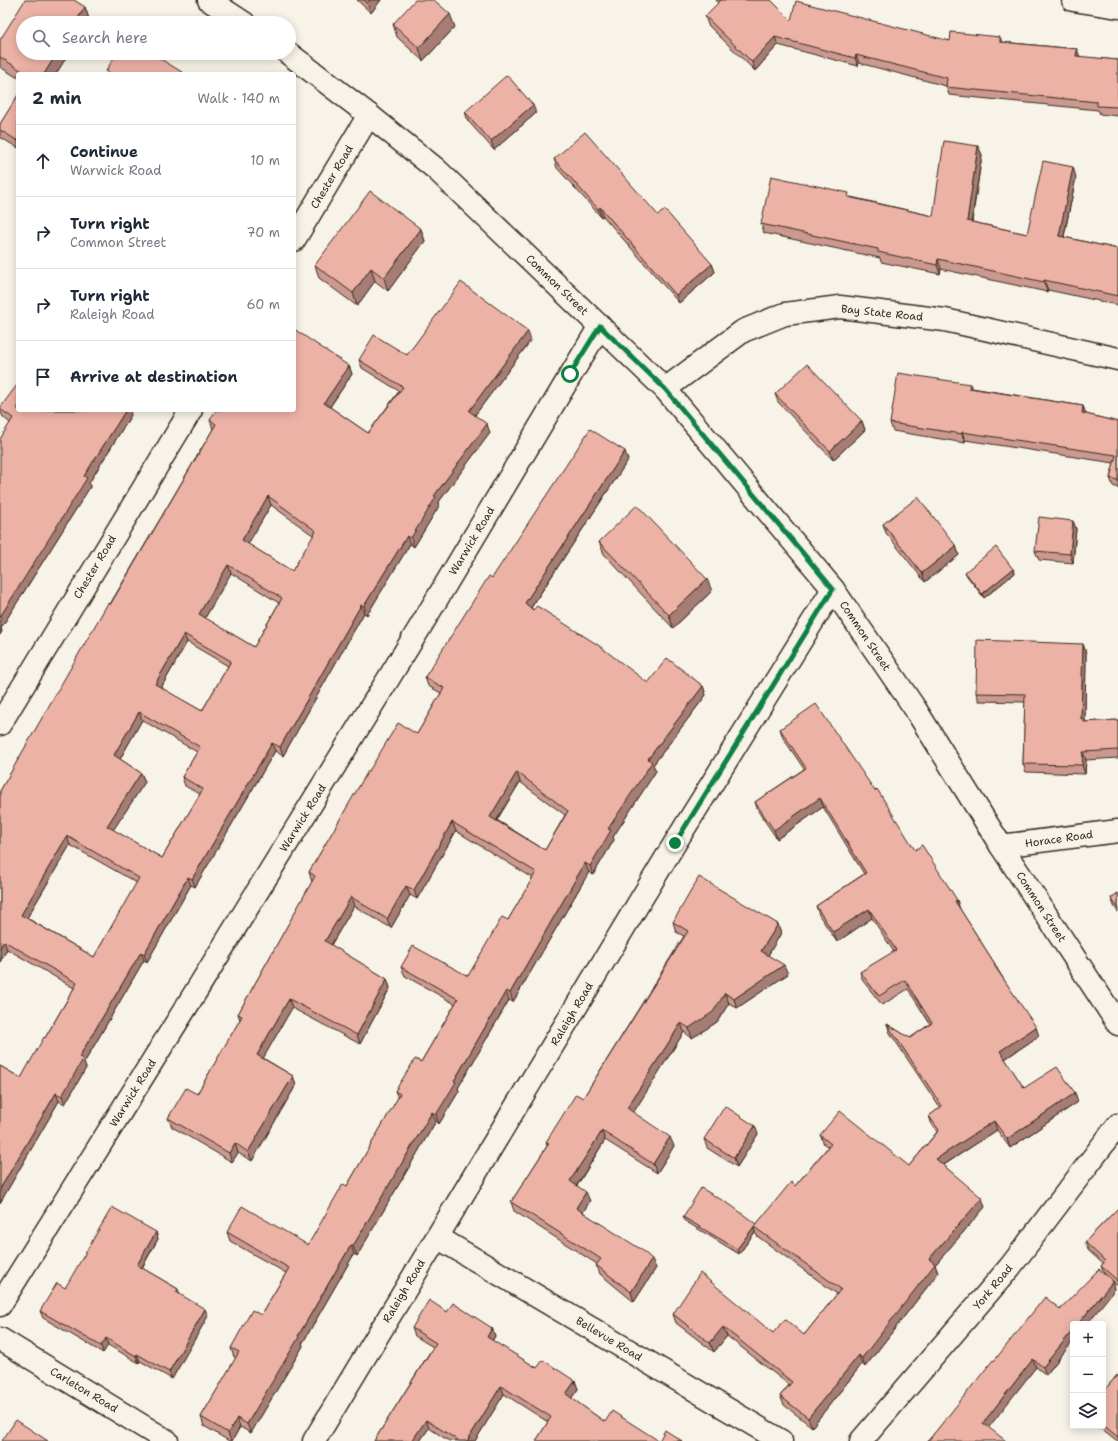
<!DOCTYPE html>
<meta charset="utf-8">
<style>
:root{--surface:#fff;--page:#f6f6f7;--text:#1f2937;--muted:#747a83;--line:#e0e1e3}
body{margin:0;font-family:"Shantell Sans",sans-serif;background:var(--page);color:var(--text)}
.controls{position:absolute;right:12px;bottom:12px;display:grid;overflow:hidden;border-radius:4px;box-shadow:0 2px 10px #0003}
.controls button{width:36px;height:36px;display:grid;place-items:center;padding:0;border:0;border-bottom:1px solid var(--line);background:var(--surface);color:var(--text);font:20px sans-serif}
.stop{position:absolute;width:12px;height:12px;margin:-9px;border:3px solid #0b8043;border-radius:50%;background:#fff}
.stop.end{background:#0b8043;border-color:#fff;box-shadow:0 1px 4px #0008}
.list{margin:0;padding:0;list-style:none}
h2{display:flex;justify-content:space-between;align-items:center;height:52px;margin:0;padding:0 16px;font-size:17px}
h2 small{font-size:13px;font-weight:400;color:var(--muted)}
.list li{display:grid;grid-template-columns:26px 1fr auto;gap:12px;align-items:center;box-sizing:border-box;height:72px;padding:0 16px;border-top:1px solid var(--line)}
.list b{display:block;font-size:15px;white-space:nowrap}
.list p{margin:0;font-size:13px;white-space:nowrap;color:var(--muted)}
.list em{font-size:13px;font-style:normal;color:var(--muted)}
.icon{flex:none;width:22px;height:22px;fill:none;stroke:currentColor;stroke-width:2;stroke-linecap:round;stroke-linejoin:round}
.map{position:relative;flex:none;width:1118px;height:1441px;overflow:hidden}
.search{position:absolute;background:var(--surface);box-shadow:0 2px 10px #0003;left:16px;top:16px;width:280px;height:44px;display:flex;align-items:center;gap:10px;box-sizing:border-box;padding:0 14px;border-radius:22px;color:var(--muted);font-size:15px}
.panel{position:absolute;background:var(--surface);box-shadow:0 2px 10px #0003;left:16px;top:72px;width:280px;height:340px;border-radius:4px}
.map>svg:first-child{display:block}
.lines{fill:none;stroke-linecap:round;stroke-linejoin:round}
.street-casing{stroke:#3b2a1e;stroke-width:25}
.secondary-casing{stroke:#3b2a1e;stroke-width:25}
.street{stroke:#f7f3e8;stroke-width:22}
.secondary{stroke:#f7f3e8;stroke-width:22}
.wall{fill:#cb998f;stroke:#3b2a1e;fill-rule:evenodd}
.shaded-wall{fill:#a57d74;stroke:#3b2a1e}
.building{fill:#ecb2a6;stroke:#3b2a1e;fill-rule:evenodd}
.route{stroke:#0b8043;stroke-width:5}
.labels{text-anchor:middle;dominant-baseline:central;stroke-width:4;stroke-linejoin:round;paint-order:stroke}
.street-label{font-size:11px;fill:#3b2a1e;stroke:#f7f3e8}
</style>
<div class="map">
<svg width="1118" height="1441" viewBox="0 0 1118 1441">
<rect width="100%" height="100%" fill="#f7f3e8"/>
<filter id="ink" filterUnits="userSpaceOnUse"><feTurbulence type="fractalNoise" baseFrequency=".025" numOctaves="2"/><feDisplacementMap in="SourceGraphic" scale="8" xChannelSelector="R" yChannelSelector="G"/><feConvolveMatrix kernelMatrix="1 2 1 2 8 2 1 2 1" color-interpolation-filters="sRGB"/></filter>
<g filter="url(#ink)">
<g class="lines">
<defs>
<path id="street" d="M1073 0 1118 7
M294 240 369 115
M665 389 743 331 785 314 840 307 945 320 1118 359
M0 724 191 410
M1001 846 1118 831
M437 1237 781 1441
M0 1305 185 1009 419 629 600 326
M0 1339 167 1441
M314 1441 675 843 833 589
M861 1441 1010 1267 1118 1125"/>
<path id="secondary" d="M209 0 244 23
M288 53 369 115 436 169 665 389 833 589 914 707 1001 846 1118 1024"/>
</defs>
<use href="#street" class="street-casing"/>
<use href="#secondary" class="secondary-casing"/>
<use href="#street" class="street"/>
<use href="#secondary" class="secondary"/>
</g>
<path class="wall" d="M357 0H381L371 13Z
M716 0H771L791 20 950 41 1000 37 1002 42 1077 49 1079 57 1118 60V116L1100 114 1098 110 949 95 946 86 859 63 858 66 778 45 755 71 708 25 705 16 718 3Z
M85 7 89 19 56 74H18V78L0 67V40Z
M393 24 455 27 423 61 397 37Z
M18 96V148L0 137V124Z
M465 112 536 113 494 150 468 121Z
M978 146 982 155 972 222 1027 234 1076 177 1064 237 1118 249V305L1048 290 1047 292 941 269 940 274 881 262 880 258 764 233 761 224 851 197 933 216Z
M554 159 658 215 712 264 715 272 679 303 603 216 601 217 557 168Z
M421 229 425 241 388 291 375 281 357 306 319 278 315 265Z
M531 340 475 415 490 433 438 503 439 506 414 547 410 544 367 615 364 613 283 756 275 751 195 887 191 885 147 962 144 960 84 1063 86 1068 65 1104 59 1101 0 1203V1066L21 1078 45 1038 74 988 7 949 0 962V791L213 429 210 420 349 366 352 374 330 407 368 433 399 391 362 368 359 360ZM271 505 314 536 292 571 248 544ZM231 573 279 603 254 647 205 618ZM187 642 228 666 202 711 161 688ZM142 720 197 752 182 777 185 786 200 794 162 858 113 830 145 782 141 773 120 759ZM70 845 137 883 94 957 27 918Z
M970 384 972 388 1083 406 1086 414 1118 422V488L1113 486 1110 478 1114 463 965 440V443L893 431 890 423Z
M775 394 862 421 865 430 833 460 778 402Z
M0 408 18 410 131 415 89 483 90 487 1 628 2 631 0 635 10 423 3 417 0 410Z
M628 460 531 608 648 683 703 686 706 695 653 765 656 771 613 837 614 840 593 875 589 872 513 1002 509 1000 458 1088 459 1091 439 1124 436 1121 357 1256 354 1254 302 1344 303 1346 251 1433 240 1427 232 1441H229L204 1426 201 1417 236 1358 234 1357 231 1348 261 1315 286 1273 230 1241 227 1232 308 1245 347 1186 398 1098 395 1091 421 1062 455 1004 405 976 401 967 468 976 508 920 533 878 456 831 417 899 410 895 391 928 354 906 331 945 387 979 390 988 360 1044 292 1008 263 1058 293 1076 296 1085 252 1161 238 1153 232 1162 172 1127 168 1118 197 1094 240 1020 238 1014 312 882 309 872 369 771 417 734 441 693 428 686 425 677 492 578ZM520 782 565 815 545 850 497 820Z
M1073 521 1076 529 1073 563 1039 560 1035 551Z
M883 524 956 546 959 555 925 582 886 533Z
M599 542 712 591 673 628 604 554Z
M1013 569 1015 573 984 598 967 576 965 572Z
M1083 644 1086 653 1085 721V722L1118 720V758L1086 760 1085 774 1026 772 1023 764 1025 702 979 701 976 693Z
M780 729 915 850 960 909 995 964 998 970 1039 1036 1005 1059 1024 1088 1075 1093 1078 1102 1010 1148 997 1130 944 1165 985 1207 935 1265 938 1273 865 1367 862 1364 812 1427 784 1405 780 1396 789 1385 727 1336 714 1352 676 1323 673 1314 773 1333 804 1335 837 1294 757 1236 755 1232 739 1254 685 1221 683 1217 756 1224 795 1186 828 1147 824 1144 820 1135 909 1166 937 1132 932 1125 929 1116 940 1108 890 1033 887 1024 910 1038 930 1024 908 989 882 1005 863 981 860 972 894 952 872 918 837 942 819 915 816 906 864 874 823 807 777 839 758 811 755 802 804 769 783 738Z
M1118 893V912L1114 906 1111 898Z
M673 922 778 924 781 933 768 955 788 974 737 1008 729 1003 717 1022 692 1038 684 1032 633 1113 674 1146 657 1173 605 1140 577 1186 590 1201 583 1212 656 1268 634 1302 600 1274 596 1265 597 1264 514 1211 511 1202 547 1146 546 1142 583 1098 684 936 676 932Z
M758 1134 737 1167 707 1148 704 1139Z
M1118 1208V1286L1113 1282 1115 1289 1073 1324V1341L1046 1375 1036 1367 988 1427 928 1441 994 1361 1104 1273 1101 1266 1103 1264 1088 1250 1085 1242Z
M156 1232 158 1239 142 1268 178 1289 180 1294 208 1316 172 1379 140 1361 139 1363 108 1345 103 1353 43 1318 40 1311 65 1288Z
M447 1312 492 1328 495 1336 492 1341 537 1368 575 1381 578 1389 571 1398 605 1422 659 1441H682H536L548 1422 504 1394 475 1441H449L429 1428 420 1441H374L433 1347 415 1336 412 1328Z
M1118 1374V1441H1116L1097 1426H1103V1392Z"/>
<path class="shaded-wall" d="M370 0H381L371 13 367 3Z
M85 7 89 19 87 23H75Z
M450 14 455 27 423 61 419 48Z
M775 37 778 45 755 71 752 62Z
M1077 49 1080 57 1076 56Z
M57 53H69L56 74H44Z
M856 55 859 63 858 66 855 58Z
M533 105 536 113 494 150 491 141Z
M978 146 982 155 970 230 967 221Z
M1073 167 1076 177 1062 245 1059 236Z
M600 207 603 216 601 217 598 209Z
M421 229 425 241 388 291 384 278Z
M938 259 941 269 940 274 937 265Z
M712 264 715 272 679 303 676 295Z
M371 268 375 281 357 306 353 293Z
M1044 280 1048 290 1047 292 1044 282Z
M528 331 531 340 472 419 469 411Z
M349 366 352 374 327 411 324 403Z
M1083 406 1086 415 1082 413Z
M126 410H130L131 415 89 483 90 487 1 628 2 631 0 635V617L84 476Z
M862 421 865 430 833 460 830 451Z
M487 424 490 433 438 503 439 506 414 547 411 538 434 496Z
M962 432 965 440V443L962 434Z
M625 451 628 460 528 612 525 603Z
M268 496 271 505 245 549 242 540Z
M1073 521 1076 529 1073 563 1070 554Z
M407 536 410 544 367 615 364 606Z
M956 546 959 555 925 582 922 573Z
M228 565 231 573 202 623 199 614Z
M1013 569 1015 573 984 598 982 594Z
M707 579 712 591 673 628 669 615Z
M361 605 364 613 283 756 280 747Z
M184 634 187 642 158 693 155 684Z
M1083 644 1086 653 1085 721 1087 727 1081 719Z
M703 686 706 695 653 765 656 771 613 837 614 840 593 875 590 866 608 829 648 759Z
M139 712 142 720 117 764 114 755Z
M272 743 275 751 195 887 192 879Z
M1083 752 1086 760 1085 774 1082 765Z
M517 772 520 782 493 826 490 817Z
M141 773 145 782 110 835 107 826Z
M820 798 823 807 777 839 774 830Z
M452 822 456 831 417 899 414 890Z
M67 836 70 845 24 923 21 915Z
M585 863 589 872 513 1002 510 993Z
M188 877 191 885 147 962 144 954Z
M406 886 410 895 391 928 387 919Z
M351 897 354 906 328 950 325 941Z
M957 900 960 909 955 901Z
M869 909 872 918 837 942 833 932Z
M778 924 781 933 765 961 761 951Z
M4 941 7 949 0 962V948Z
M141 952 144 960 84 1063 86 1068 65 1104 62 1096 79 1057Z
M784 965 788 974 737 1008 734 999Z
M387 979 390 988 360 1044 357 1035Z
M506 991 509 1000 458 1088 459 1091 439 1124 436 1115 454 1081Z
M725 993 729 1003 717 1022 692 1038 689 1028Z
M289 999 292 1008 260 1064 257 1055Z
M681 1023 684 1032 630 1118 627 1108Z
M1036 1027 1039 1036 1003 1060 1000 1051Z
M293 1076 296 1085 252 1161 248 1152Z
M56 1093 59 1101 0 1203V1189Z
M1075 1093 1078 1102 1010 1148 1007 1139Z
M432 1112 436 1121 357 1256 353 1246Z
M994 1121 997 1130 939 1168 936 1159Z
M755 1126 758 1134 737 1167 734 1158Z
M602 1131 605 1140 573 1191 570 1181Z
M670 1137 674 1146 657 1173 653 1164Z
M235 1143 238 1153 232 1162 229 1153Z
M586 1192 590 1201 580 1217 576 1208Z
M982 1198 985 1207 935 1265 938 1273 865 1367 862 1358 929 1259Z
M754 1227 755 1232 739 1254 737 1249Z
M156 1232 158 1239 139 1272 137 1265Z
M351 1245 354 1254 302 1344 303 1346 251 1433 247 1424Z
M652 1259 656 1268 634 1302 631 1292Z
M1113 1281 1115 1289 1087 1324H1078Z
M205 1309 208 1316 172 1379 169 1372Z
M723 1327 727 1336 714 1352 710 1343Z
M492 1328 495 1336 490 1345 487 1337Z
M1073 1330V1341L1046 1375 1043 1367Z
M106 1338 108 1345 103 1353 101 1346Z
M137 1354 140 1361 139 1363 136 1356Z
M859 1355 862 1364 812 1427 808 1418Z
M1033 1359 1036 1367 986 1431 983 1423Z
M575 1381 578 1389 569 1402 566 1394Z
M501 1386 504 1394 475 1441H467Z
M237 1418 240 1427 232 1441H231L228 1433Z
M426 1420 429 1428 420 1441H412Z"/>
<path class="building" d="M25 0H74L85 7 75 23H23V53H57L44 74H27L0 57V40Z
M364 0H370L367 3Z
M415 0H434L450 14 419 48 393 24Z
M721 0H771L791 20 796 1 950 41 951 32 1000 37V42L1077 49 1076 56 1118 60V107L1097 106V102L946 87 947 78 856 55 855 58 775 37 752 62 705 16Z
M117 53H151L185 74H111L106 71Z
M507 75 533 105 491 141 465 112Z
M18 95V141L0 130V124Z
M585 132 658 215 665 210 712 264 676 295 600 207 598 209 554 159Z
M944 141 978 146 967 221 1027 234 1043 161 1073 167 1059 236 1118 249V296L1044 280V282L938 259 937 265 878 252V249L761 224 771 176 849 193 848 197 933 216Z
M370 191 421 229 384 278 371 268 353 293 315 265Z
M461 282 528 331 469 411 487 424 434 496 436 497 411 538 407 536 364 606 361 605 280 747 272 743 192 879 188 877 144 954 141 952 79 1057 83 1059 62 1096 56 1093 0 1189V1099L1 1096H0V1066L21 1078 44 1037 45 1038 77 983 4 941 0 948V791L108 603 110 605 216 424 210 420 216 410H294V329L349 366 324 403 368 433 403 387 359 360 374 335 407 355ZM268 496 316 531 292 571 242 540ZM228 565 282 598 254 647 199 614ZM184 634 231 661 202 711 155 684ZM139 712 200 747 182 777 203 789 162 858 107 826 141 773 114 755ZM67 836 139 878 94 957 21 915Z
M807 364 862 421 830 451 775 394Z
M898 373 970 384 969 388 1083 406 1082 413 1118 422V480L1110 478 1116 455 962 432V434L890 423Z
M17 385 18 386V410H126L84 476 87 478 0 617V439L13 418 0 409V408Z
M590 429 625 451 525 603 533 610 537 606 598 645 648 683 667 658 703 686 648 759 652 762 608 829 611 830 590 866 585 863 510 993 506 991 454 1081 456 1082 436 1115 432 1112 353 1246 351 1245 298 1336 299 1337 247 1424 237 1418 228 1433 201 1417 239 1352 231 1348 252 1310 261 1315 289 1268 227 1232 242 1206 308 1245 343 1184 347 1186 400 1094 395 1091 415 1059 421 1062 458 999 401 967 413 946 468 976 502 917 508 920 536 872 452 822 414 890 406 886 387 919 351 897 325 941 387 979 357 1035 289 999 257 1055 293 1076 248 1152 235 1143 229 1153 168 1118 186 1088 197 1094 242 1016 238 1014 315 876 309 872 368 771H369L398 723 417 734 444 688 425 677 489 576 492 578ZM517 772 568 811 545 850 490 817Z
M918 497 956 546 922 573 883 524Z
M637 505 707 579 669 615 599 542Z
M1039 517 1073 521 1070 554 1035 551Z
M996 547 1013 569 982 594 965 572Z
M977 640 1083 644 1081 719H1084V722L1118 720V750L1083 752 1082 765 1023 764 1025 694 976 693Z
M816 704 875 791 877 789 915 850 922 845 957 900 955 901 995 964 994 965 1036 1027 1000 1051 1024 1088 1057 1067 1075 1093 1007 1139 994 1121 936 1159 982 1198 929 1259 935 1264 862 1358 859 1355 808 1418 780 1396 792 1382 723 1327 710 1343 673 1314 700 1273 773 1333 785 1319 804 1335 841 1289 754 1227 791 1182 795 1186 831 1144 820 1135 840 1111 909 1166 939 1130 929 1116 942 1106 887 1024 910 1038 932 1023 905 980 879 996 860 972 896 950 869 909 833 932 816 906 866 873 820 798 774 830 755 802 806 768 780 729Z
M699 877 778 924 761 951 784 965 734 999 725 993 713 1012 689 1028 681 1023 627 1108 670 1137 653 1164 602 1131 570 1181 586 1192 576 1208 642 1250 652 1259 631 1292 596 1265 601 1259 511 1202 549 1143 546 1142 576 1094 583 1098 688 931 673 922Z
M1118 893V908L1111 898Z
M725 1106 755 1126 734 1158 704 1139Z
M701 1188 732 1206 756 1224 737 1249 683 1217Z
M112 1207 156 1232 137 1265 178 1289 176 1292 205 1309 169 1372 137 1354 136 1356 106 1338 101 1346 40 1311 57 1283 65 1288Z
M1118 1208V1281L1101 1266 1105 1261 1085 1242Z
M1099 1269 1113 1281 1078 1324H1073V1330L1043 1367 1033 1359 983 1423 1006 1441H928L993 1360 994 1361 1045 1297 1060 1309Z
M429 1300 447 1312 453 1303 492 1328 487 1337 537 1368 543 1360 575 1381 566 1394 605 1422 612 1411 659 1441 665 1430 682 1441H536L551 1417 501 1386 467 1441H459L426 1420 412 1441H374L436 1343 412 1328Z
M1118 1374V1437L1103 1425V1392Z
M16 1420 48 1441H2Z"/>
</g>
<g class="lines" filter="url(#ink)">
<path class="route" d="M570 374 600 326 665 389 833 589 675 843"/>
</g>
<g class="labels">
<g class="street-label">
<text transform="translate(332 177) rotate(-59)">Chester Road</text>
<text transform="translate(557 285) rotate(44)">Common Street</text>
<text transform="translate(882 313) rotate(6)">Bay State Road</text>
<text transform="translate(472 541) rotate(-59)">Warwick Road</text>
<text transform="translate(95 567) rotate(-59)">Chester Road</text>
<text transform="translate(865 636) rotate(56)">Common Street</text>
<text transform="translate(303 818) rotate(-58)">Warwick Road</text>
<text transform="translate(1059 839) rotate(-8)">Horace Road</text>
<text transform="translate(1041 907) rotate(57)">Common Street</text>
<text transform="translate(572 1014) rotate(-59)">Raleigh Road</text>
<text transform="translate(133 1093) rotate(-58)">Warwick Road</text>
<text transform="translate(993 1287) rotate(-50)">York Road</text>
<text transform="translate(404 1291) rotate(-59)">Raleigh Road</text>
<text transform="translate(609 1339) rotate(31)">Bellevue Road</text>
<text transform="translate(84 1390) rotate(31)">Carleton Road</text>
</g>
</g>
</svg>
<div class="controls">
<button>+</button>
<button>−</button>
<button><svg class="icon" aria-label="layers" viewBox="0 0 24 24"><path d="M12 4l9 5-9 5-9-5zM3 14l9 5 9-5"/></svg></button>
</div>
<div class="stop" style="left:570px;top:374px"></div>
<div class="stop end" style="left:675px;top:843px"></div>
<div class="search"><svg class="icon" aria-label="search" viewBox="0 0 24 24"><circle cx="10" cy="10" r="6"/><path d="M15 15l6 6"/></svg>Search here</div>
<section class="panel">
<h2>2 min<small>Walk · 140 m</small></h2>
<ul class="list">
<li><svg class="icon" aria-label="ahead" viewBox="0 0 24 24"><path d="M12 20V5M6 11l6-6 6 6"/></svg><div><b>Continue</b><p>Warwick Road</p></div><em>10 m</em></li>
<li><svg class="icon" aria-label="right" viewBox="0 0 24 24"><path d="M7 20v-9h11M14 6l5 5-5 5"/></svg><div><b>Turn right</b><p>Common Street</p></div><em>70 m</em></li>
<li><svg class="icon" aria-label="right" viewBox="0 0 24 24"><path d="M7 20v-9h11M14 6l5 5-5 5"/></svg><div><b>Turn right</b><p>Raleigh Road</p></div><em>60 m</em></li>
<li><svg class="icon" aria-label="arrive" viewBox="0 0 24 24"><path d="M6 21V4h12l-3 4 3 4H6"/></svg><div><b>Arrive at destination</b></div></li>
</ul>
</section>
</div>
